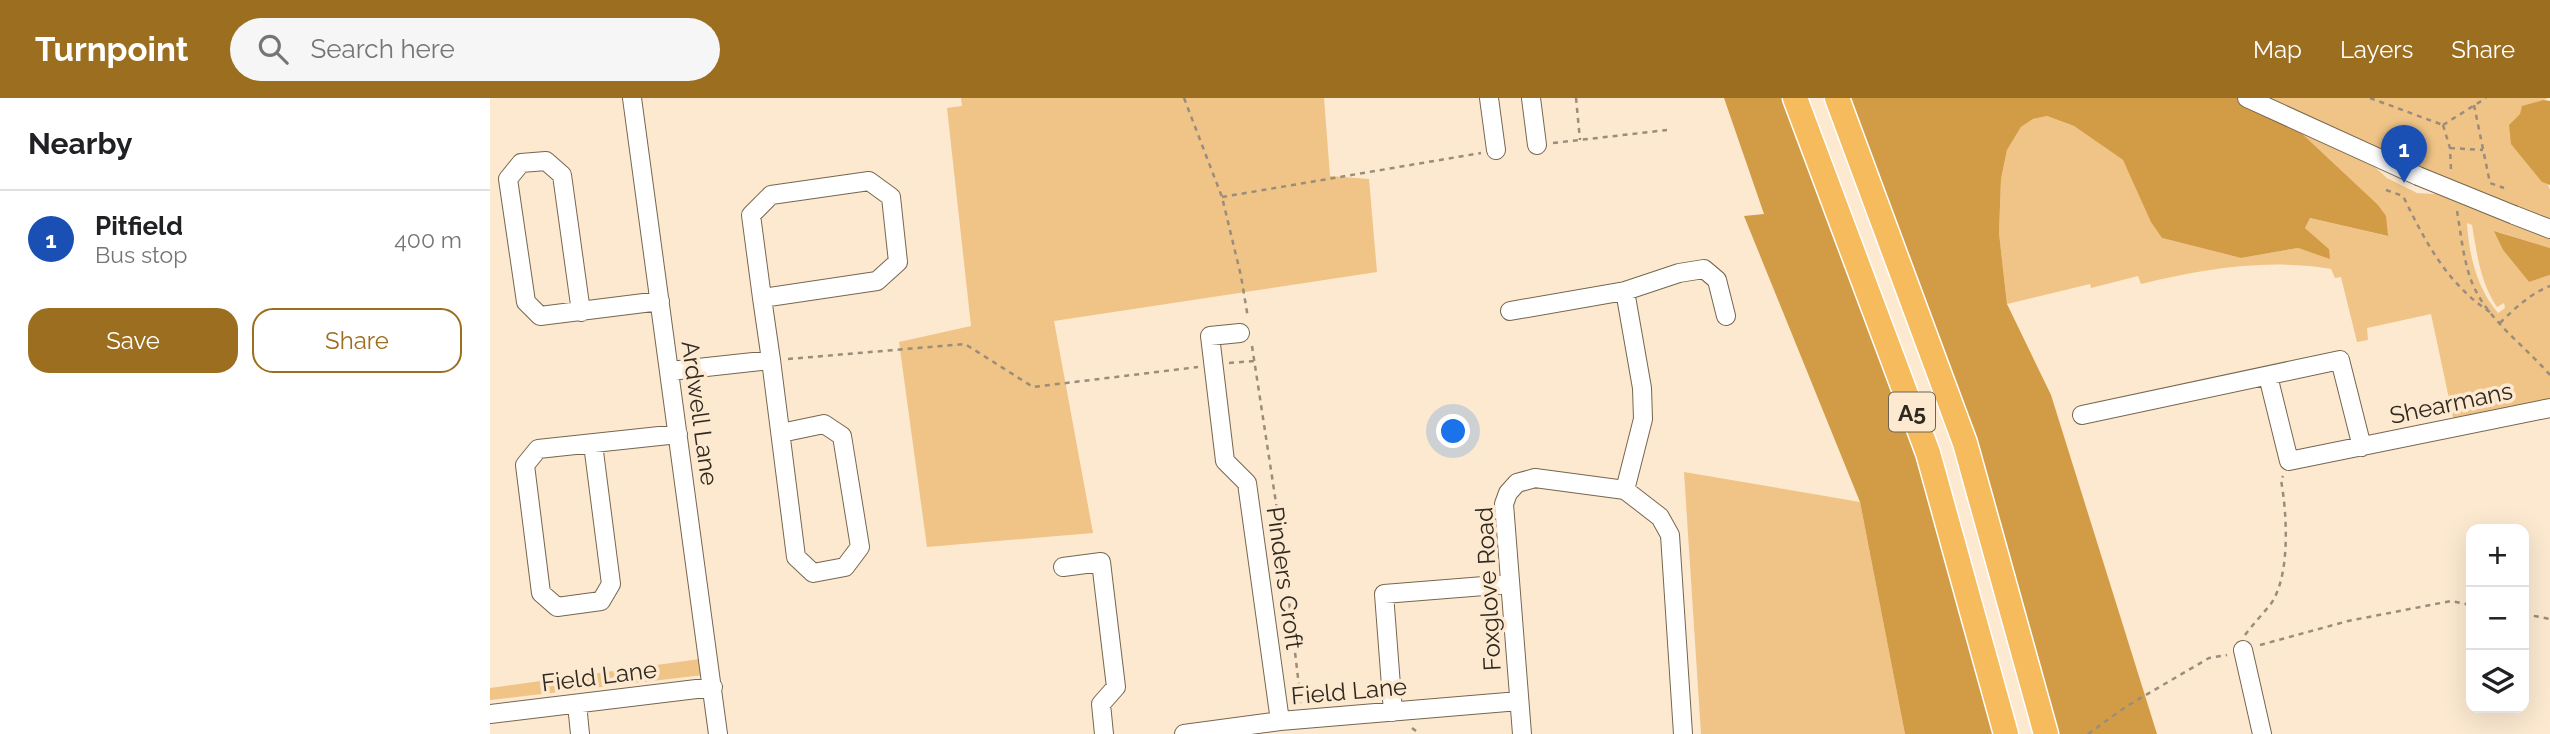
<!DOCTYPE html>
<meta charset="utf-8">
<style>
:root{--surface:#fff;--page:#f6f6f6;--text:#202124;--muted:#757577;--line:#e0e0e0;--accent:#9c6e1f}
body{margin:0;font-family:Raleway,sans-serif;background:var(--page);color:var(--text)}
.controls{position:absolute;right:21px;bottom:21px;display:grid;overflow:hidden;border-radius:14px;box-shadow:0 7px 28px #0002}
.controls button{width:63px;height:63px;display:grid;place-items:center;padding:0;border:0;border-bottom:2px solid var(--line);background:var(--surface);color:var(--text);font:35px sans-serif}
.you{position:absolute;left:964px;top:334px;width:24px;height:24px;margin:-18px;border:5px solid #fff;border-radius:50%;background:#1a73e8;box-shadow:0 0 0 10px #1a73e833}
.badge{display:grid;place-items:center;width:46px;height:46px;border-radius:50%;background:var(--accent);color:#fff;font-size:23px;font-weight:700}
.pin{position:absolute;translate:-50% -58px;filter:drop-shadow(0 2px 4px #0008)}
.pin::after{content:'';position:absolute;top:37px;width:24px;height:21px;background:inherit;clip-path:polygon(0 0,100% 0,50% 100%)}
.list{margin:0;padding:0;list-style:none}
h2{display:flex;justify-content:space-between;align-items:center;height:91px;margin:0;padding:0 28px;font-size:30px}
h2 small{font-size:23px;font-weight:400;color:var(--muted)}
.list li{display:grid;grid-template-columns:46px 1fr auto;gap:21px;align-items:center;box-sizing:border-box;height:98px;padding:0 28px;border-top:2px solid var(--line)}
.list b{display:block;font-size:26px;white-space:nowrap}
.list p{margin:0;font-size:23px;white-space:nowrap;color:var(--muted)}
.list em{font-size:23px;font-style:normal;color:var(--muted)}
.actions{display:flex;gap:14px;padding:21px 28px}
.actions a{flex:1;padding:16px 0;border:2px solid var(--accent);border-radius:21px;text-align:center;font-size:24px;color:var(--accent)}
.actions .main{background:var(--accent);color:#fff}
.icon{flex:none;width:38px;height:38px;fill:none;stroke:currentColor;stroke-width:2;stroke-linecap:round;stroke-linejoin:round}
.map{position:relative;flex:none;width:2060px;height:636px;overflow:hidden}
header{display:flex;align-items:center;gap:42px;box-sizing:border-box;height:98px;padding:0 35px;background:var(--accent);color:#fff}
header strong{font-size:33px}
nav{display:flex;gap:38px;margin-inline-start:auto;font-size:24px}
.search{width:490px;height:63px;background:var(--page);display:flex;align-items:center;gap:18px;box-sizing:border-box;padding:0 24px;border-radius:38px;color:var(--muted);font-size:26px}
main{display:flex}
aside{flex:1;background:var(--surface)}
.map>svg:first-child{display:block}
.green{fill:#efc486;fill-rule:evenodd}
.forest{fill:#d29c46}
.lines{fill:none;stroke-linecap:round;stroke-linejoin:round}
.minor-casing{stroke:#766650;stroke-width:20}
.highway-casing{stroke:#fff;stroke-width:27}
.path{stroke:#9a8d7b;stroke-width:2.5;stroke-dasharray:5 5;stroke-linecap:butt}
.minor{stroke:#fff;stroke-width:18}
.highway{stroke:#f6bb5d;stroke-width:24}
.minor-bridge-casing{stroke:#766650;stroke-width:20;stroke-linecap:butt}
.minor-bridge{stroke:#fff;stroke-width:18}
.labels{text-anchor:middle;dominant-baseline:central;stroke-width:7;stroke-linejoin:round;paint-order:stroke}
.shield{fill:#fce9d0;stroke:#6d6355;stroke-width:2}
.shield-label{font-size:23px;font-weight:bold;fill:#302920}
.street-label{font-size:24px;fill:#302920;stroke:#fce9d0}
</style>
<header>
<strong>Turnpoint</strong>
<div class="search"><svg class="icon" aria-label="search" viewBox="0 0 24 24"><circle cx="10" cy="10" r="6"/><path d="M15 15l6 6"/></svg>Search here</div>
<nav><a>Map</a><a>Layers</a><a>Share</a></nav>
</header>
<main>
<aside>
<h2>Nearby<small></small></h2>
<ul class="list">
<li><span class="badge" style="background:#1a4fb4">1</span><div><b>Pitfield</b><p>Bus stop</p></div><em>400 m</em></li>
</ul>
<div class="actions"><a class="main">Save</a><a>Share</a></div>
</aside>
<div class="map">
<svg width="2060" height="636" viewBox="0 0 2060 636">
<rect width="100%" height="100%" fill="#fce9d0"/>
<path class="green" d="M471 0H834L840 78 879 81 887 174 564 223 603 435 437 449 409 244 481 228 457 10 472 8Z
M1757 0H2058L2054 2 2052 84 2058 86 2060 92V150L2005 133 2013 152 2039 184 2060 177V303L1964 324 1941 216 1877 230 1878 242 1867 244 1851 179 1845 180 1841 171C1779 160 1712 171 1651 186L1648 178 1601 190 1600 186 1517 206 1509 135 1511 81 1517 52 1531 29 1543 21 1557 18 1584 28 1633 62 1672 140 1751 160 1808 150 1839 160V151L1815 130 1820 120 1897 138ZM1867 53 1962 97 1927 95 1897 80ZM1977 125 1982 127C1987 156 1990 184 2007 209L2014 205 2015 210 2008 215C1987 190 1979 158 1977 125Z
M1194 374 1370 404 1415 636H1211Z
M210 561 213 577 0 602V590Z"/>
<path class="forest" d="M1234 0H1305L1438 355 1516 636H1415L1370 404 1254 118 1274 116Z
M1347 0H1757L1794 19 1888 107 1896 118 1898 138 1820 120 1815 130 1839 151 1840 161 1808 150 1751 160 1672 140 1661 124 1633 62 1584 28 1557 18 1543 21 1531 29 1517 52 1511 81 1509 135 1517 206 1561 297 1667 636H1556L1475 345Z
M2054 2 2060 3V87L2052 84 2021 46 2019 27 2030 16 2032 8Z
M2004 133 2060 150V177L2039 184 2013 152Z"/>
<g class="lines">
<defs>
<path id="minor" d="M142 0 228 636
M999 0 1006 52
M1041 0 1047 47
M1757 0 1928 78
M2024 117 2060 131
M272 200 261 117 281 97 379 83 401 99 408 164 387 183 272 200 281 262
M1020 213 1135 193 1189 175 1214 171 1227 182 1236 218
M91 214 72 77 56 63 31 65 18 81 36 204 50 218 170 203
M750 235 720 238 735 363 757 385 790 623
M180 273 281 262 306 459 323 475 355 469 370 449 352 338 334 326 291 335
M1778 278 1799 363 2060 310
M1592 317 1850 262 1872 349
M103 346 121 486 111 503 67 509 51 495 35 367 48 351 188 336
M1135 392 1153 321 1152 290 1135 193
M573 469 611 464 626 589 611 606 614 636
M1753 552 1772 636
M87 606 90 636
M903 614 894 496 1019 486
M0 616 223 589
M694 636 790 623 1029 603
M1032 636 1014 406 1018 395 1027 385 1045 380 1135 392 1170 419 1180 437 1193 636"/>
<path id="highway" d="M1305 0 1438 355 1516 636
M1347 0 1475 345 1556 636"/>
</defs>
<use href="#minor" class="minor-casing"/>
<use href="#highway" class="highway-casing"/>
<path class="path" d="M694 0 732 99 751 178 758 220
M1086 0 1090 42
M1880 0 1953 27
M1984 7 2000 85 2014 90
M1953 27 1960 50 1961 72
M1953 27 1996 0
M1063 45 1177 32
M1960 50 1993 52
M1896 92 1913 98C1935 143 1957 186 2000 214
M732 99 991 55
M1967 113C1971 136 1973 160 1981 182 1995 220 2034 247 2060 277
M2010 225C2025 210 2040 196 2060 188
M762 248 792 444 811 605
M298 261 475 246 543 289 708 269
M739 265 764 263
M2034 516 2060 521
M1755 537C1763 526 1772 517 1780 507 1801 479 1797 415 1791 382L1793 378
M1770 547 1858 523 1961 503 1981 507
M922 630 930 636
M1598 636 1637 608 1719 560 1737 557"/>
<use href="#minor" class="minor"/>
<use href="#highway" class="highway"/>
<defs>
<path id="minor-bridge" d="M1928 78 2024 117"/>
</defs>
<use href="#minor-bridge" class="minor-bridge-casing"/>
<use href="#minor-bridge" class="minor-bridge"/>
</g>
<g class="labels">
<rect class="shield" x="1399" y="294.5" width="46" height="39" rx="5"/>
<g class="shield-label">
<text x="1422" y="314">A5</text>
</g>
<g class="street-label">
<text transform="translate(1961 305) rotate(-12)">Shearmans</text>
<text transform="translate(210 315) rotate(82)">Ardwell Lane</text>
<text transform="translate(795 480) rotate(82)">Pinders Croft</text>
<text transform="translate(998 491) rotate(-93)">Foxglove Road</text>
<text transform="translate(109 578) rotate(-7)">Field Lane</text>
<text transform="translate(859 593) rotate(-5)">Field Lane</text>
</g>
</g>
</svg>
<div class="controls">
<button>+</button>
<button>−</button>
<button><svg class="icon" aria-label="layers" viewBox="0 0 24 24"><path d="M12 4l9 5-9 5-9-5zM3 14l9 5 9-5"/></svg></button>
</div>
<div class="you"></div>
<div class="pin badge" style="left:1914px;top:85px;background:#1a4fb4">1</div>
</div>
</main>
